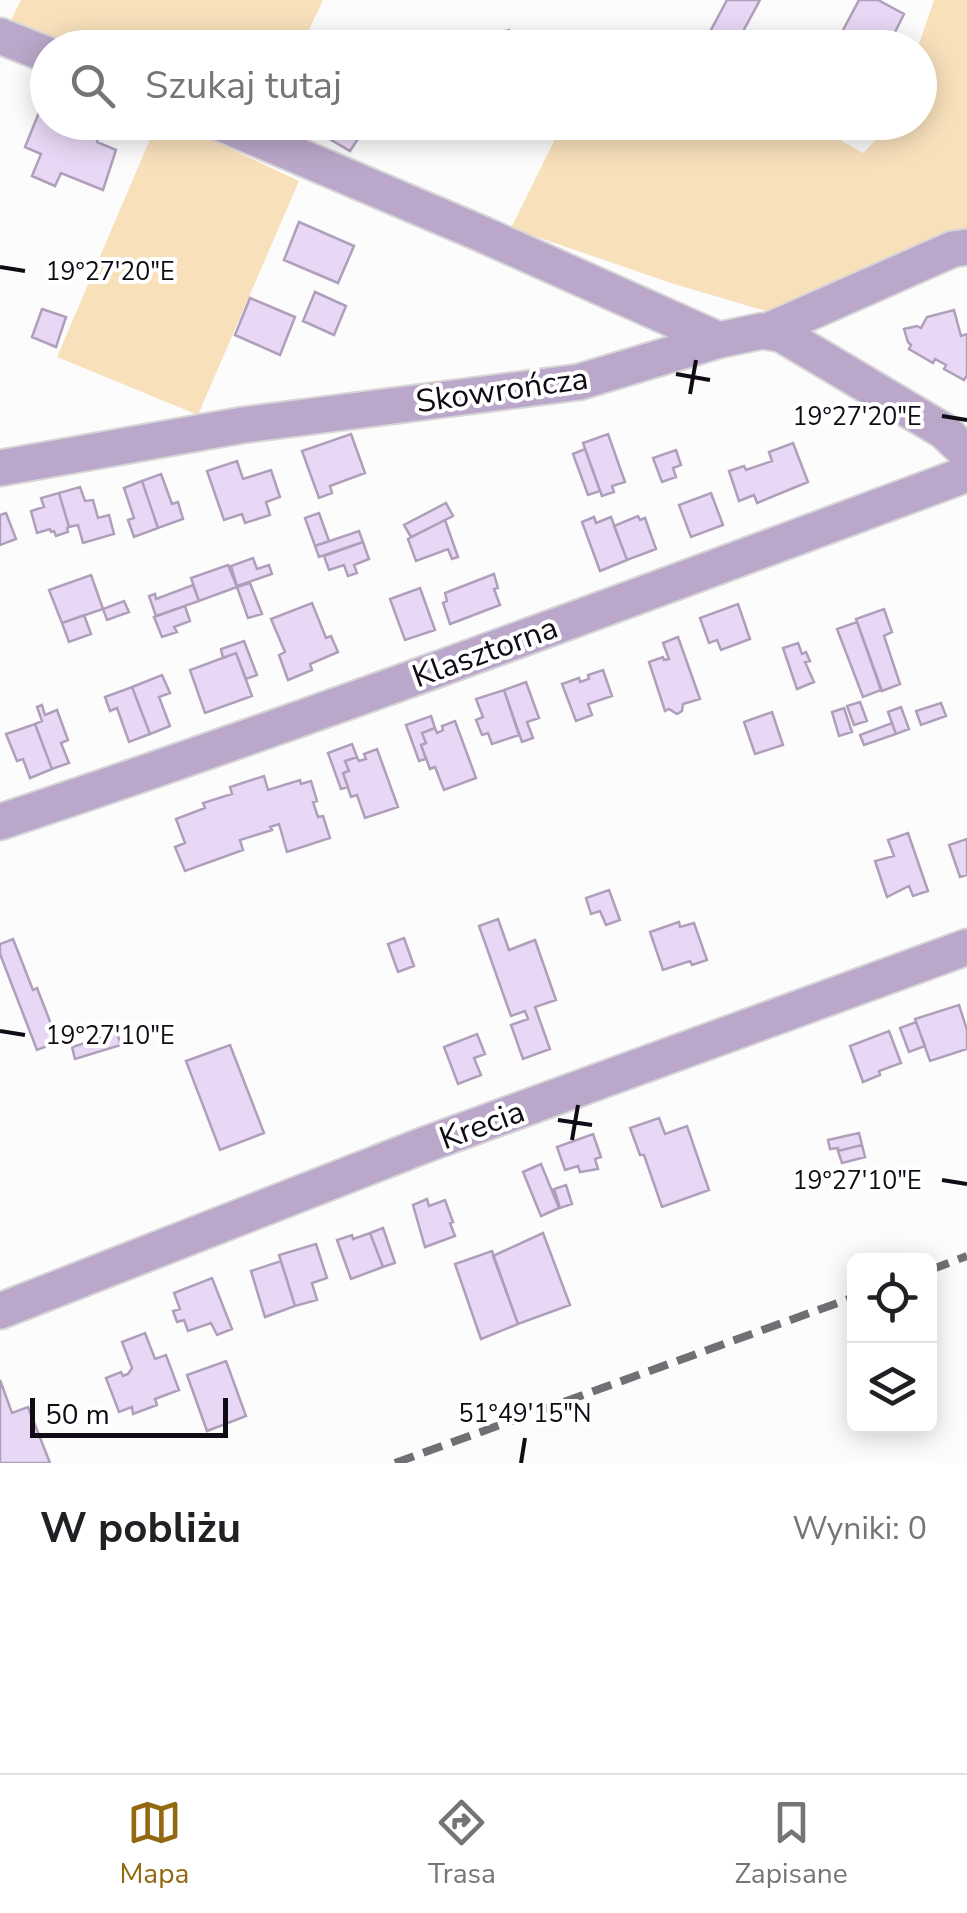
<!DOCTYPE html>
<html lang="pl">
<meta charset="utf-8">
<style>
:root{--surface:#fff;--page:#f2f2f2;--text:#202124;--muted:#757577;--line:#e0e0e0;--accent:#926811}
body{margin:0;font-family:"Nunito Sans",sans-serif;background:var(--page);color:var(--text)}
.controls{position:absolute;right:30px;bottom:30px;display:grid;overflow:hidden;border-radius:15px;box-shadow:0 5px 25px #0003}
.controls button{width:90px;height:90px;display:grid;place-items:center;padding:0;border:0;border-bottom:2px solid var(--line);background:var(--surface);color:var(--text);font:50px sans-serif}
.scale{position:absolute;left:30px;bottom:25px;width:198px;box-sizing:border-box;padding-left:10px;border:5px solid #100b14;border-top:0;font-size:28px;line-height:35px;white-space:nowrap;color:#100b14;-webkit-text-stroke:8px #fff;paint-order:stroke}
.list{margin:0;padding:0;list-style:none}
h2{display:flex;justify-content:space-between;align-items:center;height:130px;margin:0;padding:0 40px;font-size:42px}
h2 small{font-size:32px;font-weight:400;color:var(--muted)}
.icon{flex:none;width:55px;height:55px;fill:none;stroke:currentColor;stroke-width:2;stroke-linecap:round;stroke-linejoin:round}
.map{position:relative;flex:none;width:967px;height:1463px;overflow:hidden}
.search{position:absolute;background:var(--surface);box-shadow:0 5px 25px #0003;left:30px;right:30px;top:30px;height:110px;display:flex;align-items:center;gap:25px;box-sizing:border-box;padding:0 35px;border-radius:55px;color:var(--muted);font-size:38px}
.sheet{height:310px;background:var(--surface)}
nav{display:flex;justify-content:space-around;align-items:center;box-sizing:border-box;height:140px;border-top:2px solid var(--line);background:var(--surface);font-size:28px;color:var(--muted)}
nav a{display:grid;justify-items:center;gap:5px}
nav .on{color:var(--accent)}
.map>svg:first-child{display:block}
.green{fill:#f8e0bb}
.building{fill:#e9d8f5;stroke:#af9fba;stroke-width:2.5}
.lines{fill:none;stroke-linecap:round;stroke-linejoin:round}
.minor-casing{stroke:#d6d5d7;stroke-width:39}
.minor{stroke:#bba7c9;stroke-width:35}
.rail{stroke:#716e74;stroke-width:8;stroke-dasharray:20 10;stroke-linecap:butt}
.ticks{fill:none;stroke:#100b14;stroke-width:4}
.labels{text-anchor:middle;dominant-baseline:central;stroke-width:8;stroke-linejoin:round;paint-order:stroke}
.street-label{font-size:32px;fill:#100b14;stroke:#fff}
.ticks-label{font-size:25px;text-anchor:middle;fill:#100b14;stroke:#fff;stroke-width:8;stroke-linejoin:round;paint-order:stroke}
</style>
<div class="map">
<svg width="967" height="1463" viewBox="0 0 967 1463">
<rect width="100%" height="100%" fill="#fcfcfc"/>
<path class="green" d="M21 0H323L301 47H78L11 20Z
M934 0H967V234L809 300 766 311 674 284 511 228 563 123H810L863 153 893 123 920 122 918 47Z
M157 123H176L299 181 198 415 57 357Z"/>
<path class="building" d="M727 0H760L740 37 760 48H707L703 45Z
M859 0H878L904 14 887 48H866L841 34Z
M509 30 514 46 526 43 527 48H486L483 38Z
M42 105 48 107V122H90L102 127 97 142 116 150 103 190 61 173 55 186 32 176 41 154 25 147Z
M301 122H355L365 128 350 151Z
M299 222 354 246 338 283 284 260Z
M315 292 346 306 334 335 303 321Z
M250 298 295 317 280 355 235 335Z
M42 309 66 317 56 347 32 337Z
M954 310 961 336 967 334V375L964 380 944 369 946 365 935 359 933 363 909 349 911 345 908 342 904 329 917 326 921 328 927 317Z
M351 434 365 473 330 486 332 493 319 498 302 451Z
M608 434 625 482 612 486 614 492 602 496 583 443Z
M793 443 808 482 757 503 754 495 739 501 729 471 744 466 746 470 772 461 769 452Z
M585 449 600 491 588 495 573 454Z
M676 450 681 465 673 468 676 477 662 482 653 458Z
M237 461 243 479 271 470 280 497 266 502 270 515 245 523 242 514 224 520 207 471Z
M161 474 172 504 178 502 183 519 158 528 142 481Z
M142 481 158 528 134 537 128 520 134 518 124 488Z
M80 487 85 501 93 500 98 518 109 515 114 534 83 543 78 525 69 527 59 493Z
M59 493 69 527 67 528 68 532 56 536 54 531 51 532 50 529 37 533 31 511 44 507 41 498Z
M711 493 723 525 691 537 679 505Z
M446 503 453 516 411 537 404 525Z
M6 513 16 539 0 545V515Z
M319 513 329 541 315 546 305 518Z
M638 516 640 520 645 518 656 549 627 560 614 526Z
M594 517 596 523 611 517 627 560 600 571 582 522Z
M445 520 458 557 452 559 448 549 416 561 408 539Z
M359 531 363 542 319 557 315 546Z
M363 542 369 559 354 565 357 573 348 576 344 565 329 570 324 556Z
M253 558 257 569 269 565 272 574 237 586 231 566Z
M228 565 237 587 199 601 191 578Z
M494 574 498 588 494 589 500 605 450 624 443 603 447 601 445 593Z
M91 575 103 609 62 623 49 590Z
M250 583 262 614 248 618 237 587Z
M193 585 199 601 156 616 149 596 155 594 156 599Z
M420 588 435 630 405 640 390 599Z
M124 601 129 612 107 620 103 609Z
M312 603 326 638 331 636 338 652 310 664 312 670 288 680 279 655 285 652 271 619Z
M738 604 750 639 721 650 717 640 709 643 700 618Z
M185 606 190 621 174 627 177 632 162 637 154 617Z
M884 609 892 632 884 636 900 684 882 691 856 619Z
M84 615 91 634 69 642 62 623Z
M857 622 881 690 863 697 837 629Z
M678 637 700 699 683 704 682 711 677 714 669 709 665 711 649 662 663 657 664 660 669 659 663 643Z
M244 641 257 675 246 679 236 653 223 658 221 649Z
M798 643 802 654 806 652 810 661 805 662 814 682 797 689 783 648Z
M236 653 252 696 205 713 190 670Z
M603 670 612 696 588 704 592 715 576 721 562 684 579 678 580 682 589 679 588 675Z
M162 675 170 693 159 697 170 726 150 734 132 687Z
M526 682 539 718 527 722 533 738 522 742 504 690Z
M132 687 150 734 129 742 117 708 110 711 105 697Z
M504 690 519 735 492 744 488 733 482 735 476 720 483 717 476 699Z
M860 702 867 721 854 725 847 706Z
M941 703 946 716 921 725 916 711Z
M42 705 45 715 57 710 68 740 61 743 69 763 52 769 35 724 42 721 37 707Z
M901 707 909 729 896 734 888 712Z
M844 708 852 732 839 736 832 712Z
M772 712 783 745 755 754 744 722Z
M431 716 435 728 422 733 426 743 421 745 426 759 419 761 406 725Z
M455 721 476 778 444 790 435 767 430 769 421 745 426 743 422 733 435 728 437 733 443 730 442 726Z
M892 723 896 734 864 745 860 735Z
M35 724 52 769 30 778 23 759 17 761 6 734Z
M352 744 357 757 345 761 349 771 343 773 348 787 341 789 328 753Z
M377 749 398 807 365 818 357 795 351 797 343 773 349 771 345 761 357 757 359 761 366 759 364 754Z
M264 776 268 790 300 780 301 784 311 781 317 801 313 802 318 817 323 816 330 838 287 852 279 824 270 827 272 830 240 840 243 850 185 871 175 847 185 843 176 819 205 808 203 803 232 794 230 787Z
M908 833 928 891 913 896 909 886 887 897 875 861 894 856 888 840Z
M967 839V875L960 877 949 845Z
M609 890 620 920 606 925 600 911 591 914 586 898Z
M498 919 509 950 535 940 556 1000 535 1007 550 1049 523 1059 511 1025 528 1019 525 1011 511 1016 479 926Z
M679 922 680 927 694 923 707 960 692 965 690 961 663 970 650 932Z
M404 938 414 966 398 972 388 944Z
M13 939 33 990 37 988 58 1042 37 1050 0 954V944Z
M959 1005 967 1030V1049L930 1061 915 1019Z
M916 1022 925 1046 909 1052 900 1028Z
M889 1031 901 1063 879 1071 880 1075 863 1082 850 1046Z
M117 1033 121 1045 75 1059 72 1047Z
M477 1034 485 1054 474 1058 481 1075 458 1084 444 1047Z
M230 1045 264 1133 220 1150 186 1061Z
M659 1118 665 1134 687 1126 709 1190 662 1207 644 1155H640L630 1128Z
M859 1133 862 1145 838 1151V1148L830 1149 828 1140Z
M593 1134 601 1157 595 1159 598 1169 580 1172 578 1166 565 1170 557 1147Z
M862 1145 865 1157 842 1163 838 1151Z
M541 1164 559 1208 541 1216 523 1172Z
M566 1185 572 1204 560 1208 554 1189Z
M427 1199 429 1206 445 1200 453 1222 450 1223 455 1236 425 1247 413 1205Z
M383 1228 395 1263 383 1267 370 1233Z
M370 1233 383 1267 351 1279 337 1240 352 1235 353 1239Z
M543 1233 570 1305 518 1324 493 1256Z
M316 1244 327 1278 312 1283 317 1300 295 1306 279 1255Z
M492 1251 518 1324 481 1339 455 1264Z
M281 1261 295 1306 265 1317 251 1271Z
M212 1278 232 1329 217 1335 211 1323 188 1331 184 1320 177 1322 173 1311 180 1309 174 1293Z
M145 1333 155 1359 166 1355 179 1390 155 1399 157 1405 133 1414 132 1407 119 1412 106 1378 121 1372 123 1376 128 1374 132 1368 122 1342Z
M226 1361 246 1416 207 1431 187 1375Z
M0 1380 12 1413 28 1407 50 1463H0Z"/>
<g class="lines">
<defs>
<path id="minor" d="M0 36 48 55
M218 122 482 234 719 340
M770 330 953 249 967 247
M0 468 243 425 579 382 719 340 762 331 781 334 944 431 967 453
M0 822C325 714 646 593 967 474
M0 1311 427 1144 967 947"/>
</defs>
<use href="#minor" class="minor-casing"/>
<use href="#minor" class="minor"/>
<path class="rail" d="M930 1270 967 1256
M395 1463 854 1297"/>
</g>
<path class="ticks" d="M0 267 25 271M676 374 710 380M690 394 696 360M942 416 967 420M0 1031 25 1035M558 1120 592 1125M572 1140 578 1105M942 1180 967 1184M521 1463 525 1438"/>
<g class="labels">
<g class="street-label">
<text transform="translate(502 390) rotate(-8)">Skowrończa</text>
<text transform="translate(485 652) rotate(-20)">Klasztorna</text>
<text transform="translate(482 1125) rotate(-20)">Krecia</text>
</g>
</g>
<g class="ticks-label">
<text x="110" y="280">19°27'20"E</text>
<text x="857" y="425">19°27'20"E</text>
<text x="110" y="1044">19°27'10"E</text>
<text x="857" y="1189">19°27'10"E</text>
<text x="525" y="1422">51°49'15"N</text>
</g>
</svg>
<div class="controls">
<button><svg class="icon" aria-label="locate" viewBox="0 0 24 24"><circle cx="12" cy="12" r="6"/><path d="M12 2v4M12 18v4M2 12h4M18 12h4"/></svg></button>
<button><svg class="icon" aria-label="layers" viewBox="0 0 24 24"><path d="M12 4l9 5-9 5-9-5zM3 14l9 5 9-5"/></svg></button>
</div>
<div class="scale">50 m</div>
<div class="search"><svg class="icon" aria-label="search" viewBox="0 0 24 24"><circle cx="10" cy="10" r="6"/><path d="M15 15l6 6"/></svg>Szukaj tutaj</div>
</div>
<section class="sheet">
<h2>W pobliżu<small>Wyniki: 0</small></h2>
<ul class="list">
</ul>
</section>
<nav>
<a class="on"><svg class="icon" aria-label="map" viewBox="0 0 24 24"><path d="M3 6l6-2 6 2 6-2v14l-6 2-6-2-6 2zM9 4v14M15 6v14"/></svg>Mapa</a>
<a><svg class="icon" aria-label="directions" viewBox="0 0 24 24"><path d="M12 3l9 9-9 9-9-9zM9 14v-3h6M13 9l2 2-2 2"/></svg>Trasa</a>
<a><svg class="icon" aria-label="saved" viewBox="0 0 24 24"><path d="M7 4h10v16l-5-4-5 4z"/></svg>Zapisane</a>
</nav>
